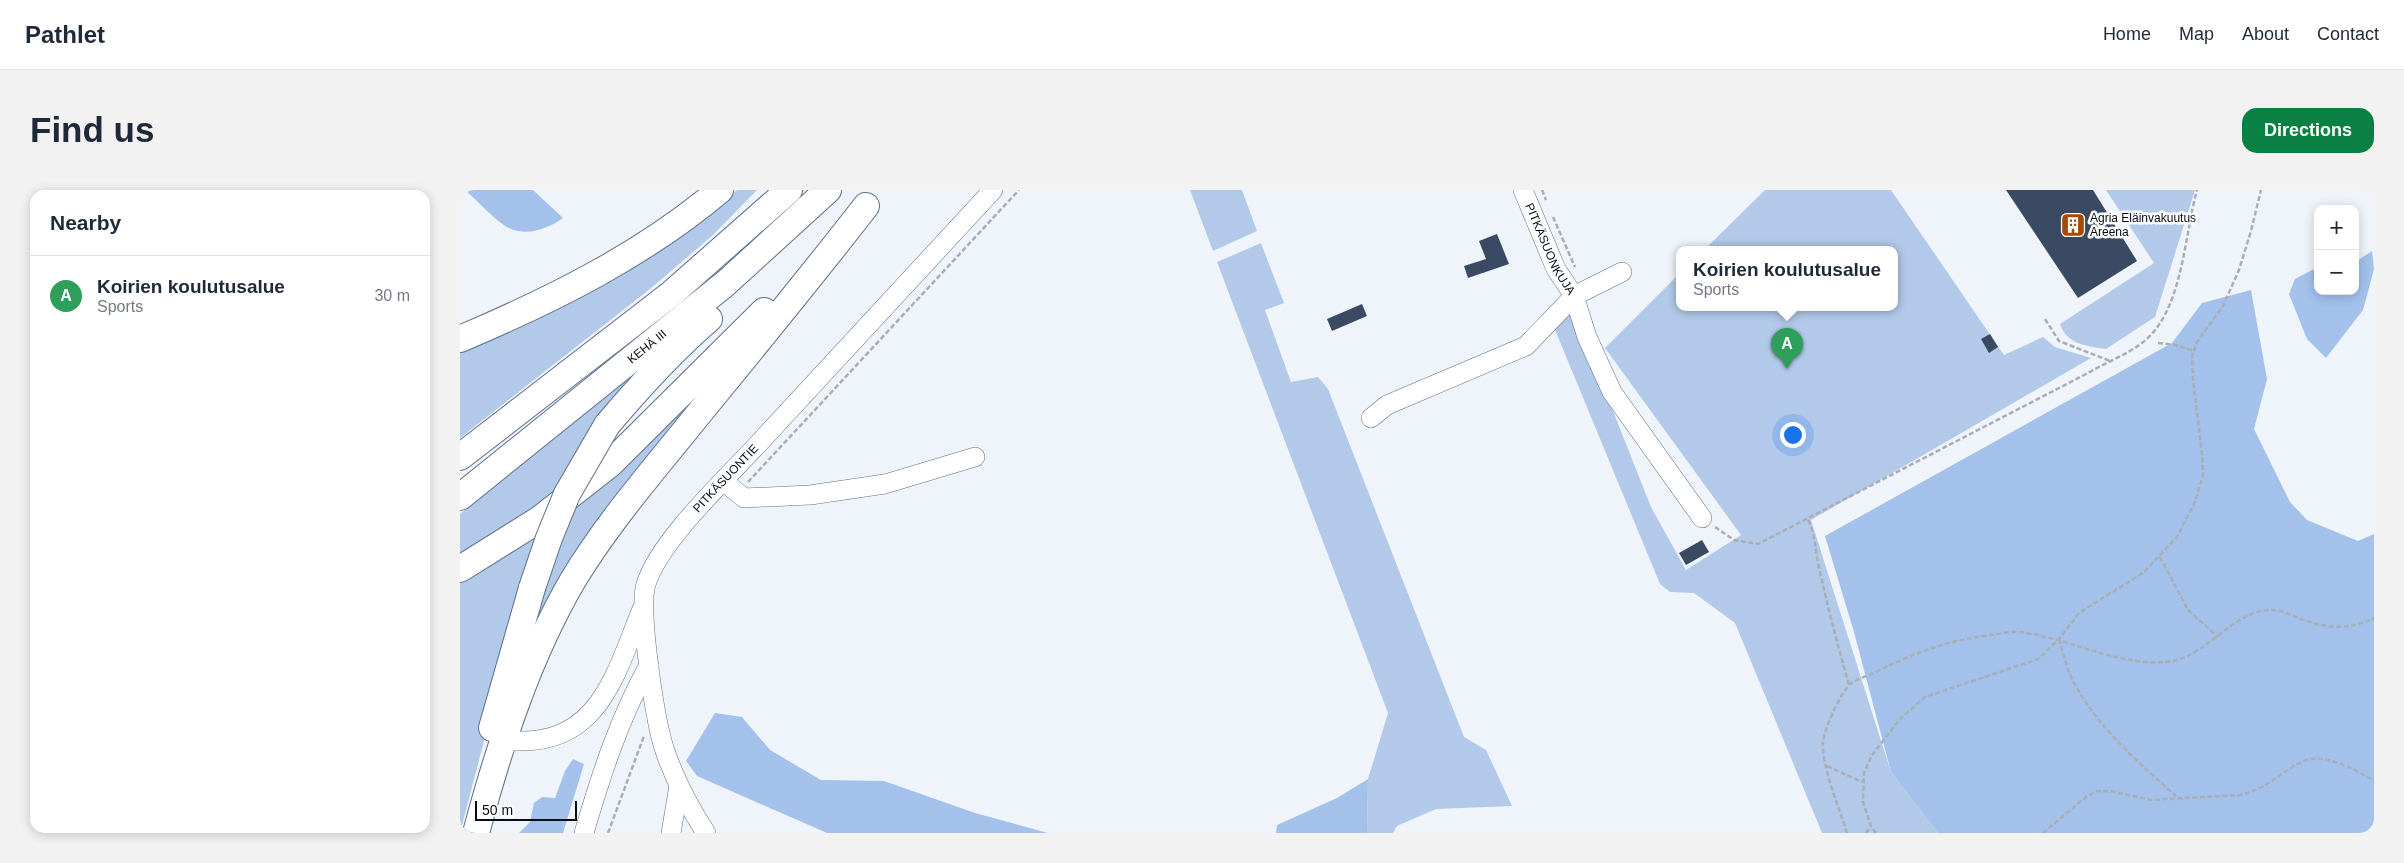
<!DOCTYPE html>
<meta charset="utf-8">
<style>
:root{--surface:#fff;--page:#f2f2f3;--text:#1f2937;--muted:#747a83;--line:#e0e1e3;--accent:#0b8043}
body{margin:0;font-family:Arial,sans-serif;background:var(--page);color:var(--text)}
.controls{position:absolute;right:15px;top:15px;display:grid;overflow:hidden;border-radius:10px;box-shadow:0 2px 12px #0003}
.controls button{width:45px;height:45px;display:grid;place-items:center;padding:0;border:0;border-bottom:1px solid var(--line);background:var(--surface);color:var(--text);font:25px sans-serif}
.scale{position:absolute;left:15px;bottom:12px;width:102px;box-sizing:border-box;padding-left:5px;border:2px solid #060c15;border-top:0;font-size:14px;line-height:18px;white-space:nowrap;color:#060c15;-webkit-text-stroke:4px #fff;paint-order:stroke}
.you{position:absolute;left:1332px;top:244px;width:18px;height:18px;margin:-12px;border:4px solid #fff;border-radius:50%;background:#1a73e8;box-shadow:0 0 0 8px #1a73e833}
.badge{display:grid;place-items:center;width:32px;height:32px;border-radius:50%;background:var(--accent);color:#fff;font-size:16px;font-weight:700}
.pin{position:absolute;translate:-50% -41px;filter:drop-shadow(0 1px 2px #0008)}
.pin::after{content:'';position:absolute;top:26px;width:18px;height:15px;background:inherit;clip-path:polygon(0 0,100% 0,50% 100%)}
.popup{position:absolute;left:1216px;top:56px;width:222px;height:65px;box-sizing:border-box;display:grid;place-content:center;border-radius:10px;background:var(--surface);filter:drop-shadow(0 1px 4px #0005);font-size:16px;white-space:nowrap;color:var(--muted)}
.popup b{font-size:19px;color:var(--text)}
.popup::after{content:'';position:absolute;left:50%;top:100%;margin-left:-10px;border:10px solid transparent;border-top-color:var(--surface)}
.list{margin:0;padding:0;list-style:none}
h2{display:flex;justify-content:space-between;align-items:center;height:65px;margin:0;padding:0 20px;font-size:21px}
h2 small{font-size:16px;font-weight:400;color:var(--muted)}
.list li{display:grid;grid-template-columns:32px 1fr auto;gap:15px;align-items:center;box-sizing:border-box;height:80px;padding:0 20px;border-top:1px solid var(--line)}
.list b{display:block;font-size:19px;white-space:nowrap}
.list p{margin:0;font-size:16px;white-space:nowrap;color:var(--muted)}
.list em{font-size:16px;font-style:normal;color:var(--muted)}
.map{position:relative;flex:none;width:1914px;height:643px;overflow:hidden;border-radius:15px}
header{display:flex;align-items:center;gap:30px;box-sizing:border-box;height:70px;padding:0 25px;background:var(--surface);border-bottom:1px solid var(--line)}
header strong{font-size:24px}
nav{display:flex;gap:28px;margin-inline-start:auto;font-size:18px}
.intro{display:flex;align-items:center;justify-content:space-between;box-sizing:border-box;height:120px;padding:0 30px}
h1{margin:0;font-size:35px}
.button{padding:12px 22px;border-radius:15px;background:var(--accent);color:#fff;font-size:18px;font-weight:700}
main{display:flex;gap:30px;padding:0 30px}
aside{flex:1;background:var(--surface);border-radius:15px;box-shadow:0 2px 12px #0003}
.map>svg:first-child{display:block}
.green{fill:#b3c9ea}
.forest{fill:#a3c1eb}
.building{fill:#394a62}
.lines{fill:none;stroke-linecap:round;stroke-linejoin:round}
.minor-casing{stroke:#5d6f89;stroke-width:20}
.highway-casing{stroke:#5d6f89;stroke-width:28}
.path{stroke:#a9aeb5;stroke-width:2.5;stroke-dasharray:5 2.5;stroke-linecap:butt}
.minor{stroke:#fff;stroke-width:19}
.highway{stroke:#fff;stroke-width:26}
.highway-bridge-casing{stroke:#5d6f89;stroke-width:28;stroke-linecap:butt}
.highway-bridge{stroke:#fff;stroke-width:26}
.labels{text-anchor:middle;dominant-baseline:central;stroke-width:5;stroke-linejoin:round;paint-order:stroke}
.poi-label{font-size:12px;fill:#060c15;stroke:#fff;text-anchor:start}
.street-label{font-size:12px;fill:#060c15;stroke:#fff}
</style>
<header>
<strong>Pathlet</strong>
<nav><a>Home</a><a>Map</a><a>About</a><a>Contact</a></nav>
</header>
<div class="intro"><h1>Find us</h1><a class="button">Directions</a></div>
<main>
<aside>
<h2>Nearby<small></small></h2>
<ul class="list">
<li><span class="badge" style="background:#2e9e5b">A</span><div><b>Koirien koulutusalue</b><p>Sports</p></div><em>30 m</em></li>
</ul>
</aside>
<div class="map">
<svg width="1914" height="643" viewBox="0 0 1914 643">
<rect width="100%" height="100%" fill="#eff4fa"/>
<path class="green" d="M277 0H297L253 45 190 99 0 248V158L266 10Z
M730 0H782L797 41 753 61Z
M1305 0H1431L1544 165 1583 147 1595 157 1631 168 1351 330 1431 582 1478 643H1362L1275 433 1234 403 1210 402 1200 394 1093 135 1108 120 1124 148 1191 317 1226 380 1281 345 1145 158 1219 84 1220 118H1434V60H1244Z
M1646 0H1735L1695 127 1646 159C1627 156 1607 155 1600 134L1694 73Z
M801 53 824 113 805 120 831 192 858 187 868 199 1004 547 1026 560 1052 616 976 619 937 636 933 643H907L908 589 928 523 757 72Z
M211 154 102 301 0 369V324Z
M242 198 70 445 87 382 115 315Z
M85 336 36 505 0 643V392Z"/>
<path class="forest" d="M5 0H73L103 28C89 38 67 47 49 38 36 32 17 10 5 0Z
M1912 61 1914 79 1903 120 1866 168 1847 149 1829 104 1835 89 1858 77V101H1895V72Z
M1791 100 1807 189 1794 239 1830 312 1847 330 1898 351 1914 344V643H1478L1431 582 1394 442 1365 346 1712 153 1742 113Z
M255 523 282 527 310 560 361 590 424 591 515 623 588 643H367L237 586 226 571Z
M113 569 124 574 103 643H59L70 632 74 613 82 607 95 608 105 581Z
M908 589 907 643H816L817 635 877 608Z"/>
<path class="building" d="M1546 0H1633L1677 71 1618 108Z
M1037 44 1049 74 1008 88 1004 76 1026 69 1019 51Z
M902 114 907 126 872 141 867 129Z
M1530 144 1538 157 1529 163 1521 149Z
M1242 350 1249 362 1226 375 1219 363Z"/>
<g class="lines">
<defs>
<g id="minor">
<path id="s1" d="M1063 0 1096 79 1114 106 1162 82"/>
<path d="M911 228 927 215 1066 156 1114 106 1127 147 1152 202 1242 328"/>
<path d="M263 291 284 308 350 305 425 294 515 267"/>
<path d="M44 550C137 561 154 488 182 419"/>
<path d="M124 643C141 585 159 529 189 475"/>
<path d="M211 643 219 596"/>
<path id="s2" d="M246 643C229 617 214 588 204 558 195 529 178 421 186 394 200 350 267 288 299 253 377 168 456 84 533 0"/>
</g>
<g id="highway">
<path d="M0 149C92 110 183 65 260 0"/>
<path d="M147 235C179 197 212 161 249 129"/>
<path d="M0 267 211 104 329 0"/>
<path id="s3" d="M0 307 266 93 368 0"/>
<path d="M0 379 80 329 150 274 304 121"/>
<path d="M32 538 72 398"/>
<path d="M16 643C39 557 68 467 113 390 145 337 185 290 224 242 285 167 347 92 406 16"/>
</g>
</defs>
<use href="#minor" class="minor-casing"/>
<use href="#highway" class="highway-casing"/>
<path class="path" d="M1082 0 1086 10
M1093 27 1115 77
M1585 129 1599 151 1650 171
M1698 153 1716 155 1734 161
M288 292 559 0
M1348 330C1356 345 1355 361 1359 378 1368 418 1378 456 1389 495
M1255 337 1274 350 1298 354 1628 183C1645 173 1666 165 1682 153 1723 122 1724 46 1737 0
M1700 367 1728 420 1758 447
M1599 449C1602 460 1605 471 1609 482 1630 531 1679 573 1718 608
M1367 576 1402 592
M148 643 184 546
M1387 643C1380 620 1361 575 1363 552 1364 539 1381 502 1390 494 1397 489 1407 486 1414 483 1453 463 1488 450 1532 445 1540 444 1550 441 1558 442 1608 447 1655 476 1706 472 1747 468 1769 423 1809 420 1821 419 1830 425 1841 429 1867 439 1890 440 1914 428
M1406 643 1411 636
M1416 643 1411 636 1403 612 1404 583 1412 565 1441 528 1465 507 1578 469 1599 449 1619 423 1683 383 1717 347 1735 312 1743 285 1742 264 1733 189 1732 166 1737 152 1763 116 1779 80 1791 41 1801 0
M1583 643 1627 606 1637 601H1650L1691 610 1780 605C1809 598 1818 584 1841 572 1863 561 1896 580 1914 591"/>
<use href="#minor" class="minor"/>
<use href="#highway" class="highway"/>
<defs>
<path id="highway-bridge" d="M72 398 89 348 107 304 147 235"/>
</defs>
<use href="#highway-bridge" class="highway-bridge-casing"/>
<use href="#highway-bridge" class="highway-bridge"/>
</g>
<defs>
<symbol id="building-square" viewBox="-11 -11 22 22"><rect x="-9" y="-9" width="18" height="18" rx="4" fill="#a94800" stroke="#fff"/><path d="M-4-6H4V6H1V3H-1V6H-4ZM-2.5-4.3h1.7v1.8h-1.7ZM.8-4.3h1.7v1.8H.8ZM-2.5-1h1.7V.8h-1.7ZM.8-1h1.7V.8H.8Z" fill="#fff"/></symbol>
</defs>
<g fill-rule="evenodd">
<use href="#building-square" x="1599" y="21" width="28" height="28"/>
</g>
<g class="labels">
<g class="poi-label">
<text x="1630" y="28">Agria Eläinvakuutus<tspan x="1630" dy="14">Areena</tspan></text>
</g>
<g class="street-label">
<text stroke="none"><textPath href="#s1" startOffset="65">PITKÄSUONKUJA</textPath></text>
<text stroke="none"><textPath href="#s3" startOffset="240">KEHÄ III</textPath></text>
<text stroke="none"><textPath href="#s2" startOffset="394">PITKÄSUONTIE</textPath></text>
</g>
</g>
</svg>
<div class="controls">
<button>+</button>
<button>−</button>
</div>
<div class="scale">50 m</div>
<div class="you"></div>
<div class="pin badge" style="left:1327px;top:179px;background:#2e9e5b">A</div>
<div class="popup"><b>Koirien koulutusalue</b>Sports</div>
</div>
</main>
